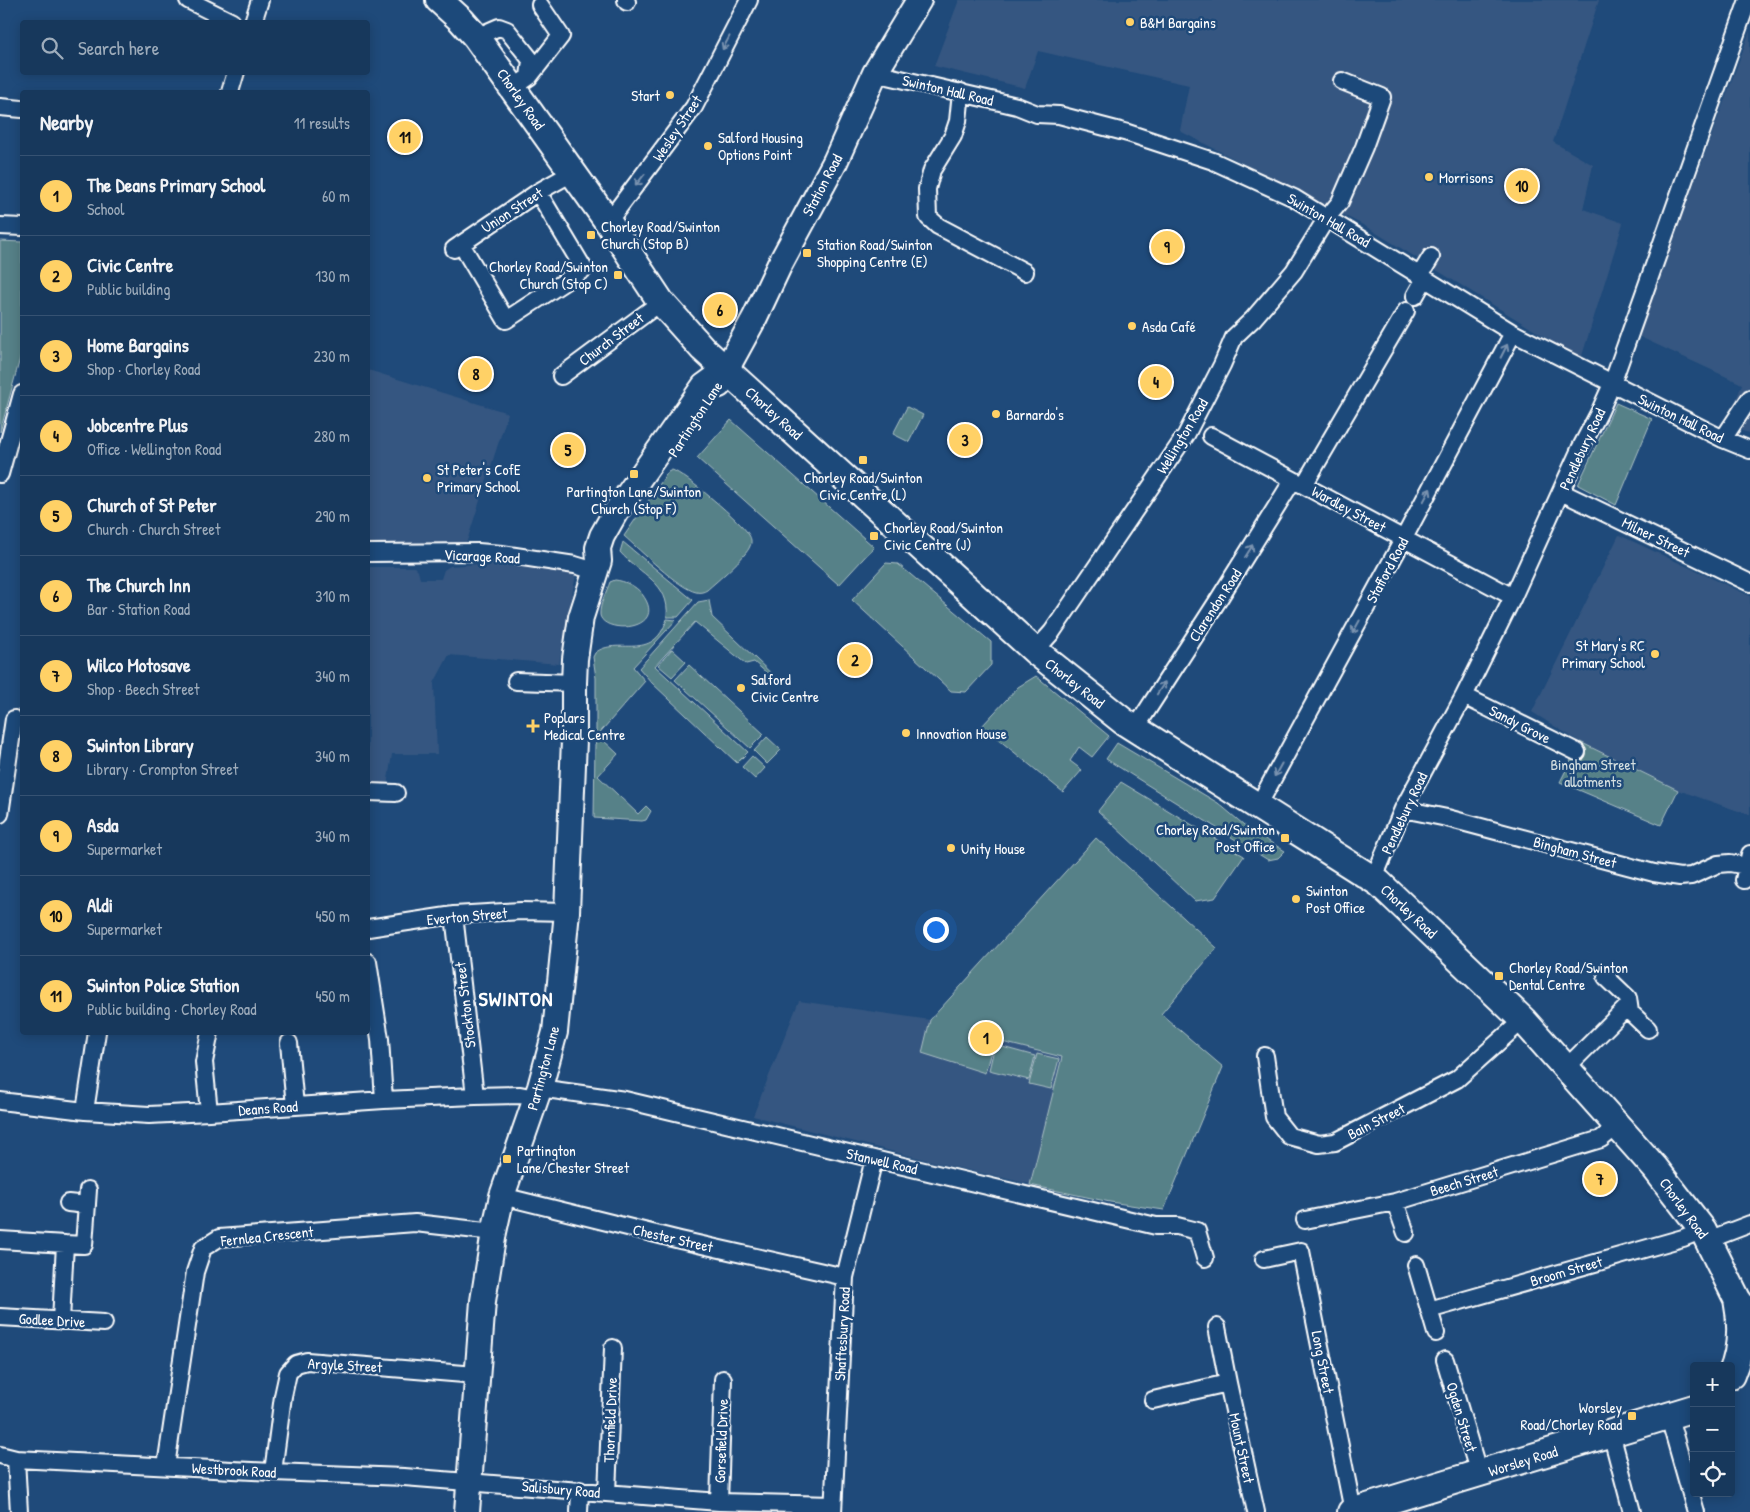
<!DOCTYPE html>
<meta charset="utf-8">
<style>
:root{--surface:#17385c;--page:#244365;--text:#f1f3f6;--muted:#9eacbb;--line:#365272;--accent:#ffd166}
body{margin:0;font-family:"Patrick Hand",sans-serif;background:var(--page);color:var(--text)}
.controls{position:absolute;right:15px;bottom:15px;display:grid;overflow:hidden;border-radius:5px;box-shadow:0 2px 12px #0003}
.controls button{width:45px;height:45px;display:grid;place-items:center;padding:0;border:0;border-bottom:1px solid var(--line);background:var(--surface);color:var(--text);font:25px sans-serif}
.you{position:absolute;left:935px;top:929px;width:18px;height:18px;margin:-12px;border:4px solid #fff;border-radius:50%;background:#1a73e8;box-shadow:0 0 0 8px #1a73e833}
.badge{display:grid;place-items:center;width:32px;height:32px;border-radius:50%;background:var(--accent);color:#111;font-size:16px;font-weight:700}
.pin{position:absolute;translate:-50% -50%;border:2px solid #fff;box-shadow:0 1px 5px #0006}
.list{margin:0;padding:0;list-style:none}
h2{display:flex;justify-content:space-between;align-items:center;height:65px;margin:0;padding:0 20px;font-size:21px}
h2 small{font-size:16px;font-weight:400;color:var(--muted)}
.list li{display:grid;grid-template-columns:32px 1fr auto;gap:15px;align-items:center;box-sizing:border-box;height:80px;padding:0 20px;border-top:1px solid var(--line)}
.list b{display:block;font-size:19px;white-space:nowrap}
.list p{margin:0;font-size:16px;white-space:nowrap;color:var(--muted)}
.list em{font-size:16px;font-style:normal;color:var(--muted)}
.icon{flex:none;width:28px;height:28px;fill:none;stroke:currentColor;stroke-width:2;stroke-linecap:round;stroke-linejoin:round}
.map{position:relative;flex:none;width:1750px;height:1512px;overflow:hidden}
.search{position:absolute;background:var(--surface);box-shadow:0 2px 12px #0003;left:20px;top:20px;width:350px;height:55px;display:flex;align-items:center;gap:12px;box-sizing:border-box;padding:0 18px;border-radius:5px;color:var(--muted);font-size:19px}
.panel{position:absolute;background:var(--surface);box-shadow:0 2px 12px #0003;left:20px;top:90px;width:350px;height:945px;border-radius:5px}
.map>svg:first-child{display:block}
.built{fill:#365781}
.green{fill:#578188;stroke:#abc0c4}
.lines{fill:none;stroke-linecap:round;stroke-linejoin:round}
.minor-casing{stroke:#fff;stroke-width:20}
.secondary-casing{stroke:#fff;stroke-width:28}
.primary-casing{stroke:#fff;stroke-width:30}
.minor{stroke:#1f4a7a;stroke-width:16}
.secondary{stroke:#1f4a7a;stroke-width:24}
.primary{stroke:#1f4a7a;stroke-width:26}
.oneway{stroke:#7992af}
.poi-dot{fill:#ffd166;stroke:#1f4a7a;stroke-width:2}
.labels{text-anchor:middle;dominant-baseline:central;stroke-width:5;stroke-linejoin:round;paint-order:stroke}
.poi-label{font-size:15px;fill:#fff;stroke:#1f4a7a;text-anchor:start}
.street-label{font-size:15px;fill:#fff;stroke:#1f4a7a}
.park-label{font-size:15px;fill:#d5e0e1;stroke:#1f4a7a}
.district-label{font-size:20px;font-weight:bold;letter-spacing:1px;fill:#fff;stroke:#1f4a7a}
</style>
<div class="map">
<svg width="1750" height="1512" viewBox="0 0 1750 1512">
<rect width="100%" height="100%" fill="#1f4a7a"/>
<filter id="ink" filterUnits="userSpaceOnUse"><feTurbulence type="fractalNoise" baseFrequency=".02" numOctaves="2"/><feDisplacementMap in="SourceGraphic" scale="10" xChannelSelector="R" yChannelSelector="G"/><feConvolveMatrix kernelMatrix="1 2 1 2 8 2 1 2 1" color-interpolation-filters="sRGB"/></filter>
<g filter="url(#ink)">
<path class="built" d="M959 0H1599L1553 142 1593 165 1583 209 1623 223 1581 359 1365 226 1180 131 1189 85 1038 51 1025 88 934 66Z
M1750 31V433L1726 427 1742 384 1638 336Z
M368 370 508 413 466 544 368 543Z
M1619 535 1750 596V815L1678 790 1580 742 1532 712Z
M496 563 576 574 559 664 449 655 434 683 437 754H392L387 786 368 785V567H414L418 571 420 579H441L444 570 450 566Z
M1096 838 1217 948 1161 1014 1223 1067 1164 1210 1110 1202 950 1166 753 1116 799 1001 930 1020Z"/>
<path class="green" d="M0 241 22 242V351L0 432Z
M1616 403 1652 419 1616 505 1578 485Z
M907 407 923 415 909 442 893 434Z
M731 420 874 547 839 585 697 458Z
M672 470C685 474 743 523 749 535 751 538 752 542 750 546 747 556 716 582 707 590 704 592 700 593 696 592 678 588 640 550 624 536L668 472Z
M623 542 693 600 678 617H667C670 582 640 575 620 552Z
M886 563 898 564 991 642V665L966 692 951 691 852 600Z
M615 580C625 581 636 586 642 594 670 631 603 635 600 615 599 605 607 591 610 582Z
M709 600 712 617 778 680 777 681 775 680 754 662 746 664 695 622 655 666 748 752 737 763 652 683 639 668 698 602Z
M667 619 676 620 633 667 645 681 596 737V678L593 657 595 653C617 635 653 664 667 619Z
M672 649 686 662 672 677 658 665Z
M689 665 764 734 750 748 675 680Z
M1036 676 1109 736 1092 757 1079 747 1070 761 1082 770 1063 792 982 726 1018 687Z
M767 737 781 750 767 764 754 751Z
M601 738 618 754 598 776 638 814 646 806 651 811 646 820 642 821 594 818 595 744Z
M1580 742 1678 790 1661 825 1560 782Z
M1117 743 1218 803 1250 830 1285 851 1278 858 1268 860 1106 759Z
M752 756 765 768 755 779 742 767Z
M1121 782 1244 856 1215 898 1195 901 1098 811Z
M1096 838 1217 948 1161 1014 1223 1067 1164 1210 1110 1202 1030 1185 1062 1057 994 1040 985 1073 922 1053 930 1020Z
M995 1045 1035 1056 1029 1080 989 1070Z
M1037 1054 1059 1059 1051 1089 1029 1084Z"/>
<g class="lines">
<defs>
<path id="minor" d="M188 0 232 22
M626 0 627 2
M253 22 260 0
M476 37 499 27 507 30 531 60 529 77 513 88
M875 73 1017 106 1037 114 1059 115 1128 133 1213 161 1294 198 1513 333 1723 439 1750 450
M529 77 561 36 540 5
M230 92 236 72
M961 92 958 121 953 136 932 170 927 189 928 217 938 226 1025 272
M0 107 22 109
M608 222 694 107 749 0
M0 226 22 227
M461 244 506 320 584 269 538 192
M454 249 538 192 572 173
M1420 275 1431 257
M1415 296 1424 280
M561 376 661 302
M1211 436 1513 597
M1723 439 1750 398
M0 474 22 394
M1304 485 1406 311
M1561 492 1750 583
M368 553 478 552 502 554 575 565 595 571
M1035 651 1052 632 1186 435 1222 365 1234 337 1253 319 1294 271 1326 219 1340 202 1364 147 1382 97 1342 81
M516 681 574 683
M1464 696 1577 752
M1135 729 1217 602 1293 480
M368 792 396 793
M1258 806 1404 538 1513 333
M1403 809 1447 818 1654 873 1680 877 1691 876 1718 864 1730 863 1747 866
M0 814 14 719
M1373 880 1403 809 1464 696 1513 597 1580 449 1599 413 1612 384 1748 0
M1744 880 1750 854
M454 915 475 1096
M368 928 454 915 521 911 567 912
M368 962 380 1039 384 1100
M1606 977 1628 998 1630 1012 1648 1029
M289 1043 295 1106
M1265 1056 1274 1117 1289 1136 1319 1144 1335 1142 1457 1079 1523 1020
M1565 1069 1628 1006
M540 1087 546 1089 625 1100 1156 1226H1177L1197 1231 1205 1258
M0 1101 85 1111 149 1115 209 1112 384 1100 475 1096 520 1095 535 1098
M85 1111 97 1032
M209 1112 204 1062 210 1032
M502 1196 680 1240 845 1277
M1395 1202 1406 1233
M68 1203 87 1205
M1305 1220 1395 1202 1601 1139 1617 1126
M0 1240 65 1244
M1708 1240 1750 1224
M1264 1259 1301 1251 1353 1511
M1416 1265 1436 1333
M1429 1310 1683 1238 1703 1230
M0 1317 104 1323
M61 1321 65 1244 84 1245 88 1190
M1217 1327 1228 1383 1256 1512
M1445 1360 1479 1474
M1153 1400 1228 1383
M1669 1417 1696 1512
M1611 1433 1632 1512
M0 1455 16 1459 273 1472 404 1477 719 1502 833 1505
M16 1459 19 1512
M166 1466 195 1272 203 1248 219 1238 415 1223 494 1232
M273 1472 283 1396 288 1373 296 1364 307 1361 476 1375
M607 1493 613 1348
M719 1502 723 1379
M579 1512 580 1490
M833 1512 845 1277 874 1159"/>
<path id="secondary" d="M719 385 726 370 755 317 779 266 835 162 875 73 919 0
M467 1512 483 1301 494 1232 502 1196 540 1087 555 1032 567 912 574 740V683L575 659 581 617 599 561 598 548 602 536 615 513 704 386 726 370"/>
<path id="primary" d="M439 0 461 20 476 37 608 222 661 302 703 349 1035 651 1123 721 1379 883 1523 1020 1655 1168 1703 1230 1737 1299 1750 1317
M1731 1375C1742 1350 1742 1324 1737 1299
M1351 1512 1694 1408"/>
</defs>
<use href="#minor" class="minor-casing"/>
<use href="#secondary" class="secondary-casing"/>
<use href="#primary" class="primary-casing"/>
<use href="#minor" class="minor"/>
<use href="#secondary" class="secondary"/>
<use href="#primary" class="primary"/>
</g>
<defs><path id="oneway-shaft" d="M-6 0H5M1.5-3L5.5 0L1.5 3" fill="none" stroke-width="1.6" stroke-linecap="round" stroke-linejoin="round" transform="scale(1.25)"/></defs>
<g class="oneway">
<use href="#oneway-shaft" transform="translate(726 43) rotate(118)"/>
<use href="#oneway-shaft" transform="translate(640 180) rotate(128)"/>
<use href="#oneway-shaft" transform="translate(1504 351) rotate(-63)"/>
<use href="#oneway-shaft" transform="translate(1427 495) rotate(-62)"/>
<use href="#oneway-shaft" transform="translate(1249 551) rotate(-58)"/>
<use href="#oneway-shaft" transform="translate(1356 627) rotate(119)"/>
<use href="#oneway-shaft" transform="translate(1161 688) rotate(-57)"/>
<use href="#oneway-shaft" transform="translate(1278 770) rotate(119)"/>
</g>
</g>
<g class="poi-dot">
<circle cx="1130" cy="22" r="5"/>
<circle cx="670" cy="95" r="5"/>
<circle cx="708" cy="146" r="5"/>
<circle cx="1429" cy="177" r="5"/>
<rect x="586" y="230" width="10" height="10" rx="2.5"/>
<rect x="802" y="248" width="10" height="10" rx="2.5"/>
<rect x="613" y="270" width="10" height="10" rx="2.5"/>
<circle cx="1132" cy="326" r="5"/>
<circle cx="996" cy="414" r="5"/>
<rect x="858" y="455" width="10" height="10" rx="2.5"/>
<rect x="629" y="469" width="10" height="10" rx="2.5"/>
<circle cx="427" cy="478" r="5"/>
<rect x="869" y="531" width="10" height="10" rx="2.5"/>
<circle cx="1655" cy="654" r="5"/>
<circle cx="741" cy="688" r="5"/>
<path d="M530.5 718.5h5v5h5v5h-5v5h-5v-5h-5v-5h5z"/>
<circle cx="906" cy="733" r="5"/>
<rect x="1280" y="833" width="10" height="10" rx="2.5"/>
<circle cx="951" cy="848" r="5"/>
<circle cx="1296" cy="899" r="5"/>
<rect x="1494" y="971" width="10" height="10" rx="2.5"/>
<rect x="502" y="1154" width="10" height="10" rx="2.5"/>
<rect x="1627" y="1411" width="10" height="10" rx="2.5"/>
</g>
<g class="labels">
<g class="poi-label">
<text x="1140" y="22">B&amp;M Bargains</text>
<text x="660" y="95" text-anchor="end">Start</text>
<text x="718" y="137">Salford Housing<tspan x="718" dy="17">Options Point</tspan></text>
<text x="1439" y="177">Morrisons</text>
<text x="601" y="226">Chorley Road/Swinton<tspan x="601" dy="17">Church (Stop B)</tspan></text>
<text x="817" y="244">Station Road/Swinton<tspan x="817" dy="17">Shopping Centre (E)</tspan></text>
<text x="608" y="266" text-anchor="end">Chorley Road/Swinton<tspan x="608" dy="17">Church (Stop C)</tspan></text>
<text x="1142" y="326">Asda Café</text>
<text x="1006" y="414">Barnardo's</text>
<text x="437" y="469">St Peter's CofE<tspan x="437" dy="17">Primary School</tspan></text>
<text x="863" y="477" text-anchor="middle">Chorley Road/Swinton<tspan x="863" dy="17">Civic Centre (L)</tspan></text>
<text x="634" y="491" text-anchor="middle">Partington Lane/Swinton<tspan x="634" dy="17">Church (Stop F)</tspan></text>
<text x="884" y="527">Chorley Road/Swinton<tspan x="884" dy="17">Civic Centre (J)</tspan></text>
<text x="1645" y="645" text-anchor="end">St Mary's RC<tspan x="1645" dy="17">Primary School</tspan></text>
<text x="751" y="679">Salford<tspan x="751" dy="17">Civic Centre</tspan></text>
<text x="544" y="717">Poplars<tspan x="544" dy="17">Medical Centre</tspan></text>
<text x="916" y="733">Innovation House</text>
<text x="1275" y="829" text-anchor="end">Chorley Road/Swinton<tspan x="1275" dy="17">Post Office</tspan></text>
<text x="961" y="848">Unity House</text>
<text x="1306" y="890">Swinton<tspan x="1306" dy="17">Post Office</tspan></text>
<text x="1509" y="967">Chorley Road/Swinton<tspan x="1509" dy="17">Dental Centre</tspan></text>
<text x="517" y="1150">Partington<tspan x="517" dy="17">Lane/Chester Street</tspan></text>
<text x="1622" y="1407" text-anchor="end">Worsley<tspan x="1622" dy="17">Road/Chorley Road</tspan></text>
</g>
<g class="street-label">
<text transform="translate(948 90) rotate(13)">Swinton Hall Road</text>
<text transform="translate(521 99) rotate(55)">Chorley Road</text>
<text transform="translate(677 128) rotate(-56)">Wesley Street</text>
<text transform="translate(822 185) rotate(-62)">Station Road</text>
<text transform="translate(512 210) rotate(-33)">Union Street</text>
<text transform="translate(1329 220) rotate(30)">Swinton Hall Road</text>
<text transform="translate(611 339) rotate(-37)">Church Street</text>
<text transform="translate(774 413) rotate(42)">Chorley Road</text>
<text transform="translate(1681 418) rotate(26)">Swinton Hall Road</text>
<text transform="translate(695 419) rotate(-57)">Partington Lane</text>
<text transform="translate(1182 436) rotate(-59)">Wellington Road</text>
<text transform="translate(1582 449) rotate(-65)">Pendlebury Road</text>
<text transform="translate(1349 509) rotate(28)">Wardley Street</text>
<text transform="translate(1656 537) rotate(26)">Milner Street</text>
<text transform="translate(482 556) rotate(3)">Vicarage Road</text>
<text transform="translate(1387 570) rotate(-62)">Stafford Road</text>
<text transform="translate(1215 605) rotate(-57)">Clarendon Road</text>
<text transform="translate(1075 683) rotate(38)">Chorley Road</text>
<text transform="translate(1520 724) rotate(27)">Sandy Grove</text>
<text transform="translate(1404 813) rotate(-65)">Pendlebury Road</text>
<text transform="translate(1575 852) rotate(15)">Bingham Street</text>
<text transform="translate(1409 911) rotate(43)">Chorley Road</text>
<text transform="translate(467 916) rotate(-5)">Everton Street</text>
<text transform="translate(465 1005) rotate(-97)">Stockton Street</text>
<text transform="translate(543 1068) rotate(-75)">Partington Lane</text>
<text transform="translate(268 1108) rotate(-4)">Deans Road</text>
<text transform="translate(1376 1121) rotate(-27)">Bain Street</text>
<text transform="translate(882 1161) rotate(13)">Stanwell Road</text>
<text transform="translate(1464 1181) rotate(-17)">Beech Street</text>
<text transform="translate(1684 1208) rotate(54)">Chorley Road</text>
<text transform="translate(267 1236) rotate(-6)">Fernlea Crescent</text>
<text transform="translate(673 1238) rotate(13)">Chester Street</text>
<text transform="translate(1566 1271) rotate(-16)">Broom Street</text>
<text transform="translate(52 1320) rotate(3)">Godlee Drive</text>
<text transform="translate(842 1334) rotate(-87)">Shaftesbury Road</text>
<text transform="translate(1323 1362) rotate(79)">Long Street</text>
<text transform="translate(345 1365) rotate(3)">Argyle Street</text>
<text transform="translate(1462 1417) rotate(73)">Ogden Street</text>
<text transform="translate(610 1420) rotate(-88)">Thornfield Drive</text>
<text transform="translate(721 1441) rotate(-88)">Gorsefield Drive</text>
<text transform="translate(1242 1448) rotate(78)">Mount Street</text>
<text transform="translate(1523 1461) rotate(-17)">Worsley Road</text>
<text transform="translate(234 1470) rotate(3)">Westbrook Road</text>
<text transform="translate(561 1489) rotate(5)">Salisbury Road</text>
</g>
<g class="park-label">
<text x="1593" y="764">Bingham Street<tspan x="1593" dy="17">allotments</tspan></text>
</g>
<g class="district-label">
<text x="516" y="998">SWINTON</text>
</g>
</g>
</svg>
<div class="controls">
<button>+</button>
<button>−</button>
<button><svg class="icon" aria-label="locate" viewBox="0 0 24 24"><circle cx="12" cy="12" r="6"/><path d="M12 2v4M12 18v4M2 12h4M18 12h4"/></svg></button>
</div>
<div class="you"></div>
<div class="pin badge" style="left:986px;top:1038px">1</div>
<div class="pin badge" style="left:855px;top:660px">2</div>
<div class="pin badge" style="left:965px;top:440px">3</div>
<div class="pin badge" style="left:1156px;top:382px">4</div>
<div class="pin badge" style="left:568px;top:450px">5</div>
<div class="pin badge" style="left:720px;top:310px">6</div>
<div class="pin badge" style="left:1600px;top:1179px">7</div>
<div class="pin badge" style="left:476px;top:374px">8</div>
<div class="pin badge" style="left:1167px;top:247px">9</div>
<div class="pin badge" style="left:1522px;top:186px">10</div>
<div class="pin badge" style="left:405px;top:137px">11</div>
<div class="search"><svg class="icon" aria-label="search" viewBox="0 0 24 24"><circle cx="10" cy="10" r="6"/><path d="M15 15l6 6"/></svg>Search here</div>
<section class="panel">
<h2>Nearby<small>11 results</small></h2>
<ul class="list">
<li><span class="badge">1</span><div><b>The Deans Primary School</b><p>School</p></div><em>60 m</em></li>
<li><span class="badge">2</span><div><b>Civic Centre</b><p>Public building</p></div><em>130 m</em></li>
<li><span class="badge">3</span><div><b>Home Bargains</b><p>Shop · Chorley Road</p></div><em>230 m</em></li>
<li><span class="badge">4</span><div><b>Jobcentre Plus</b><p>Office · Wellington Road</p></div><em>280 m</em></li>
<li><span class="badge">5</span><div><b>Church of St Peter</b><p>Church · Church Street</p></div><em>290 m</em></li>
<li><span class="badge">6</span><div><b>The Church Inn</b><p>Bar · Station Road</p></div><em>310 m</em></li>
<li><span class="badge">7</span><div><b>Wilco Motosave</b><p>Shop · Beech Street</p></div><em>340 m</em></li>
<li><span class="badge">8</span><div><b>Swinton Library</b><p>Library · Crompton Street</p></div><em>340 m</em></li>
<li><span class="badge">9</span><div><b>Asda</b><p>Supermarket</p></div><em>340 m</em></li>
<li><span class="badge">10</span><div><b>Aldi</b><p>Supermarket</p></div><em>450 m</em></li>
<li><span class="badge">11</span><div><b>Swinton Police Station</b><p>Public building · Chorley Road</p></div><em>450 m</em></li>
</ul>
</section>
</div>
